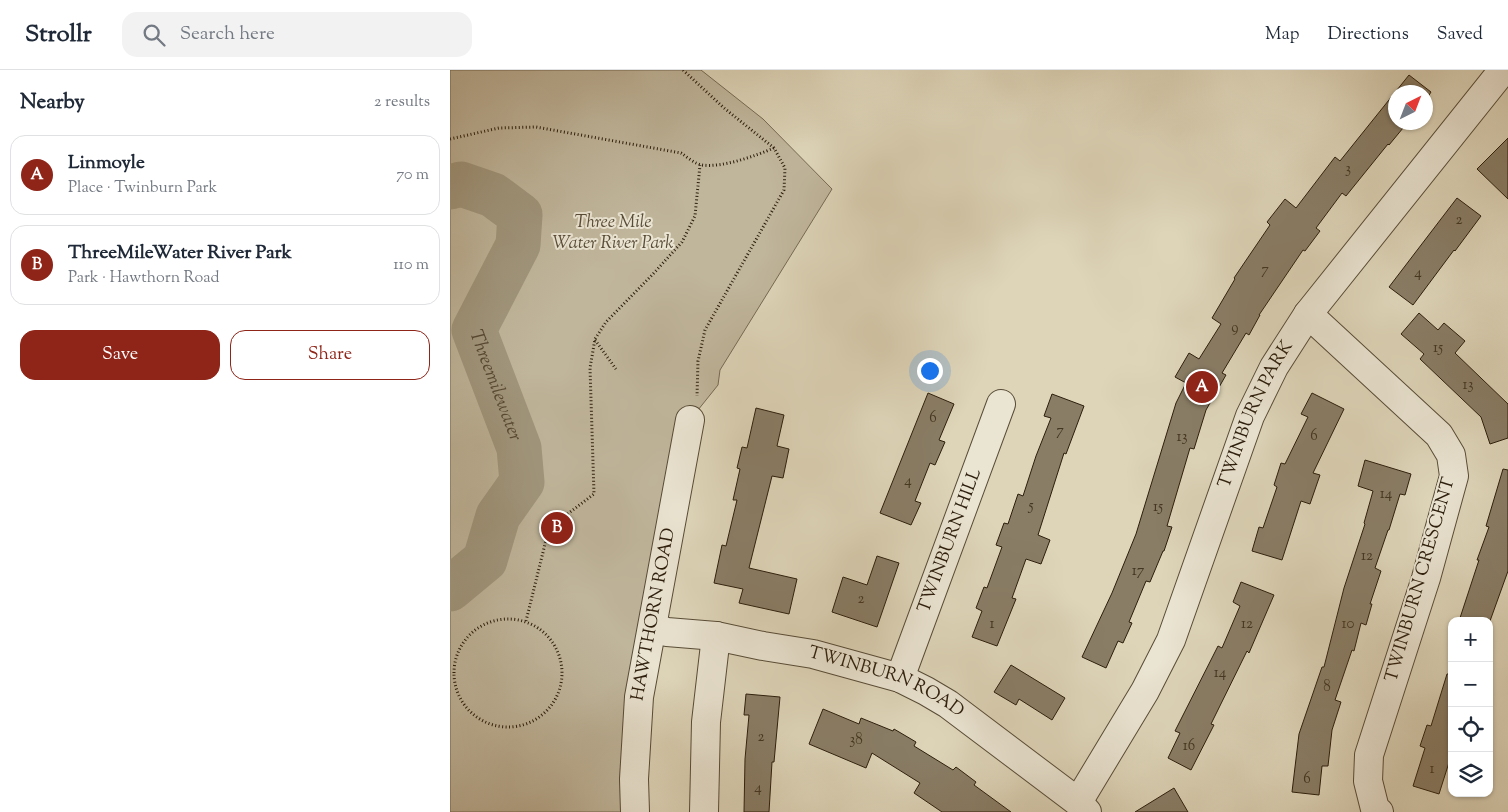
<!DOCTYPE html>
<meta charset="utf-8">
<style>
:root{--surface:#fff;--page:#f2f2f3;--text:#1f2937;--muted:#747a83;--line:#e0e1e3;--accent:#8f2418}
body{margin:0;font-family:"Sorts Mill Goudy",serif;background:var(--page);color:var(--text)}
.controls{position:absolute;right:15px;bottom:15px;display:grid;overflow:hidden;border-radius:10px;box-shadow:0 1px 4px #0004}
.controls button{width:45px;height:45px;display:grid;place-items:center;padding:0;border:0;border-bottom:1px solid var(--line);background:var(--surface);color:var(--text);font:25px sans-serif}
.compass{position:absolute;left:938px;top:15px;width:45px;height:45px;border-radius:50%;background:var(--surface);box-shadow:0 1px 4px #0004;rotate:42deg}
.you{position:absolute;left:479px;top:300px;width:18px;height:18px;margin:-12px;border:4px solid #fff;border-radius:50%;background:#1a73e8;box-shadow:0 0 0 8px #1a73e833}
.badge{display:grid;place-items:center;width:32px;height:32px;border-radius:50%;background:var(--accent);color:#fff;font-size:16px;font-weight:700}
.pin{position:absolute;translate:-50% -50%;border:2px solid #fff;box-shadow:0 1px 5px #0006}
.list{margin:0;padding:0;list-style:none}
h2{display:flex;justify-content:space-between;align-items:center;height:65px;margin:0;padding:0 20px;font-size:21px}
h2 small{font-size:16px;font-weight:400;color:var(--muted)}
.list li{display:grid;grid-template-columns:32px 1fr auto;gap:15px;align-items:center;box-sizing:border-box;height:80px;margin:0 10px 10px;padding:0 10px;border:1px solid var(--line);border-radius:15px}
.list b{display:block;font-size:19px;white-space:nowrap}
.list p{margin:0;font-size:16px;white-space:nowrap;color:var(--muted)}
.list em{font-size:16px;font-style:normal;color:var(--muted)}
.actions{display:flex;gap:10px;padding:15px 20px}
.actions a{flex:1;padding:11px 0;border:1px solid var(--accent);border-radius:15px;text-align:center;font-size:18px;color:var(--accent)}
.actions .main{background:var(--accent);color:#fff}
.icon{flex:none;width:28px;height:28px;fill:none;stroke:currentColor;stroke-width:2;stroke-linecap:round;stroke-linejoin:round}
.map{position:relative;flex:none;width:1058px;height:742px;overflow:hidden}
header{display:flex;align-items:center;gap:30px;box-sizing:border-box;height:70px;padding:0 25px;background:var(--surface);border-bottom:1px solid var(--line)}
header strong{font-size:24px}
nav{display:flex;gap:28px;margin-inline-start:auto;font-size:18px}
.search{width:350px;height:45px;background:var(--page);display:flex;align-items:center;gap:12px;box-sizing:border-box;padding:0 18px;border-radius:15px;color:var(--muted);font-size:19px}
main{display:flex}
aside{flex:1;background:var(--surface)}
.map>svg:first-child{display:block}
.green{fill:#c0b69c;stroke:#766a54}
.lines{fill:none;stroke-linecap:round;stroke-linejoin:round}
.river{stroke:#a1977e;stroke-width:45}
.building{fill:#897d66;stroke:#2c1e0c}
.minor-casing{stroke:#584c37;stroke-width:30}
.path{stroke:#2c1e0c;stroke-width:3;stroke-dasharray:1 2.5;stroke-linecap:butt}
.minor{stroke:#eae4d2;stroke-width:28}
.labels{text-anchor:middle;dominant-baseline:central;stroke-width:4;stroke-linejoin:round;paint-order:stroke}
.number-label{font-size:15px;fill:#433622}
.park-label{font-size:18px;font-style:italic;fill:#584c37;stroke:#eae4d2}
.street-label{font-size:18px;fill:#2c1e0c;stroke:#eae4d2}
.water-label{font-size:19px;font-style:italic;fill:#554834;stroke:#eae4d2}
</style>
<header>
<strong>Strollr</strong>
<div class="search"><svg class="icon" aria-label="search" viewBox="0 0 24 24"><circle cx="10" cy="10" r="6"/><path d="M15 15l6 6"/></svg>Search here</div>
<nav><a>Map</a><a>Directions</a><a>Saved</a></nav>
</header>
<main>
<aside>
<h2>Nearby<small>2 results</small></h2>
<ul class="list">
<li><span class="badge">A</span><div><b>Linmoyle</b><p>Place · Twinburn Park</p></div><em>70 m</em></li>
<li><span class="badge">B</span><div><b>ThreeMileWater River Park</b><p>Park · Hawthorn Road</p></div><em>110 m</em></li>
</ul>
<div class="actions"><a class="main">Save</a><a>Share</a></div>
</aside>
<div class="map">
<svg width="1058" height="742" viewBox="0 0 1058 742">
<rect width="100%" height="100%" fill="#ded5b9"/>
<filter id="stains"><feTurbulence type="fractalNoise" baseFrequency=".004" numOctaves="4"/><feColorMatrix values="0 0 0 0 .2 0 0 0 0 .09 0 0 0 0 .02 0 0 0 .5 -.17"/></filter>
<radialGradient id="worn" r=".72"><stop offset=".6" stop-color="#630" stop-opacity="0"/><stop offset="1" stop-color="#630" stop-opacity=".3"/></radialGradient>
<path class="green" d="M0 0H251L313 49 382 119 270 300 268 315 240 350 176 742H0Z"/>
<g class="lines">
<path class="river" id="s1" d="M0 117 11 114 43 125 70 145 68 175 24 260 69 378 72 412 48 446 35 490 0 519"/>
</g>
<path class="building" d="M959 5 981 22 976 30V22H946V52H958L939 75 938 74 896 126 892 123 866 158 870 161 855 181 853 180 809 245H810L799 265 796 263 772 303 776 305 756 340 744 379 740 378 717 456 722 457 714 481H713L700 512 696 511 679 552 682 553 673 573 668 571 656 598 632 587 662 523 686 464 726 333 736 313 725 307 739 283 749 289 771 254 762 248 785 209 784 208 820 155 817 152 835 129 846 138 885 87 890 91Z
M1058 68V129L1027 99Z
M1007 128 1031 146 1005 181 1004 180 963 235 939 217Z
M969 243 988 260 994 253 1015 271 1005 283 1058 334V368L1040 374 1031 347 970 289 974 284 951 264Z
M478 323 504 334 489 370 495 372 485 395 480 393 465 431 471 433 461 455 430 443Z
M862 323 894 339 863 403 870 405 860 434 851 431 832 490 802 481 809 457 813 458 827 417 824 415 831 393 835 394 858 347 851 344Z
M602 324 634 336 616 384 614 383 588 465 600 470 591 494 576 489 562 528 566 529 547 576 522 567 532 541 526 538 534 517 537 518 552 477 546 475 554 453 558 454 568 424 573 426 586 386 601 348 594 346Z
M306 338 334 345 327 376 339 379 333 408 322 406 299 498 347 509 339 544 289 533 293 519 264 513 272 475 276 476 287 430H283L290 399 287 398 292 377 297 378Z
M915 390 961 404 955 425 950 424 939 460H938L925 498 931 501 920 534H922L916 555 911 553 904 581 902 580 885 630 891 632 882 660 878 696H872L869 725 842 722 849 664 872 597H874L894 518 915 454 914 453 923 421 908 416Z
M1053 399 1058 400V501L1040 551H1009L1029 490H1027L1039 457 1036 456Z
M427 486 449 493 427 557 382 542 393 507 417 515Z
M791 512 824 525 799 583 797 581 761 654 764 655 741 700 718 688 730 663 725 661 768 576 772 578 790 536 783 532Z
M561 595 615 628 602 650 569 629 566 635 544 622Z
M997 604H1002V683L989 724 963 716 975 678 970 676 977 655 981 656Z
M296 624 330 627 324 692H322L319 742H294L295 689 299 645H294Z
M373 639 409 654 411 648 443 661 444 659 466 672 464 676 503 700 506 697 526 712 524 715 561 742H492L464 723 470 713 422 683 416 698 359 674Z
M724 718 738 742H685Z"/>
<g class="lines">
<defs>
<g id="minor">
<path d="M858 244 989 365 1001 385 1004 406 976 508 919 685 918 711 925 739 929 742"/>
<path id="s2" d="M203 558 217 562 266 566 313 576 363 584 450 608 476 621 498 634 628 732 637 742"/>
<path id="s3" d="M450 608 551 334"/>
<path id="s4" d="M628 732 695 621 721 570 800 346 824 297 858 244 1053 0"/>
<path id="s5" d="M185 742 184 709 189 627 240 350"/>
<path d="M254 742 256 652 266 566"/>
</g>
</defs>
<use href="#minor" class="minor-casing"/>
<path class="path" d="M233 0 274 38 324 78 335 98 334 120 255 260 248 291 247 326
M0 69 49 58 86 57 231 83C237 87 245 94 252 95 272 98 305 86 324 78
M145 270 166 299
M4 603a54 54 0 1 1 108 0a54 54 0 1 1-108 0Z
M76 551 99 458 144 424 140 298 145 269 156 252 203 204 232 172 245 146 250 95"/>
<use href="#minor" class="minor"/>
</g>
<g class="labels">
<g class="number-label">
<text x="898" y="99">3</text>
<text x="1009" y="150">2</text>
<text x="815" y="200">7</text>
<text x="968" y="203">4</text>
<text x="785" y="258">9</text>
<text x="988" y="278">15</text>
<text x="1018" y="315">13</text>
<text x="483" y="348">6</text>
<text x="610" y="361">7</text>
<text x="864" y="366">6</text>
<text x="732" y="367">13</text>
<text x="458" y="411">4</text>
<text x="936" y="424">14</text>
<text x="581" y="436">5</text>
<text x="708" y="437">15</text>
<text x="917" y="486">12</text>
<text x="688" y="501">17</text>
<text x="411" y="529">2</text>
<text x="542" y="554">1</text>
<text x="797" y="554">12</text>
<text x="898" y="554">10</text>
<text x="770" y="603">14</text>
<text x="877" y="617">8</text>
<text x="311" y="667">2</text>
<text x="406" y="670">38</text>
<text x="739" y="676">16</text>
<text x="982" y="699">1</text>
<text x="857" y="709">6</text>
<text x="308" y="718">4</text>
</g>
<g class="park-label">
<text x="163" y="153">Three Mile<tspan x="163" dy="21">Water River Park</tspan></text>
</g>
<g class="street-label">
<text stroke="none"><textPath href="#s4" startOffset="428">TWINBURN PARK</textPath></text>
<text stroke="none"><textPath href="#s3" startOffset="146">TWINBURN HILL</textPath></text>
<text transform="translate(971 510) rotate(-74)">TWINBURN CRESCENT</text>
<text stroke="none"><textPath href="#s5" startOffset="199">HAWTHORN ROAD</textPath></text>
<text stroke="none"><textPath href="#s2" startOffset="241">TWINBURN ROAD</textPath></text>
</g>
<g class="water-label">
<text stroke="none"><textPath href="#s1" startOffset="264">Threemilewater</textPath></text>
</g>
</g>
<rect width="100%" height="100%" filter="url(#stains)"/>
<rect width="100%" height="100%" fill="url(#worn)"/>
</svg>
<div class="controls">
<button>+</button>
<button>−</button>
<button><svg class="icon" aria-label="locate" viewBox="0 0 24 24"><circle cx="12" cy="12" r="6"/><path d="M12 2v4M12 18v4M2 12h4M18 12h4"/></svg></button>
<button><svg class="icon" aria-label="layers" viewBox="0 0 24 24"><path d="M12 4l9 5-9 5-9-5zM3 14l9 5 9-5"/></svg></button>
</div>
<svg class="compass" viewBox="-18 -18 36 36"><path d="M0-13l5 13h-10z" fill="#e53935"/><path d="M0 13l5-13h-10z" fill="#747a83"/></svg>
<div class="you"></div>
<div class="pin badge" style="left:752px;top:317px">A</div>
<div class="pin badge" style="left:107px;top:458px">B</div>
</div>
</main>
